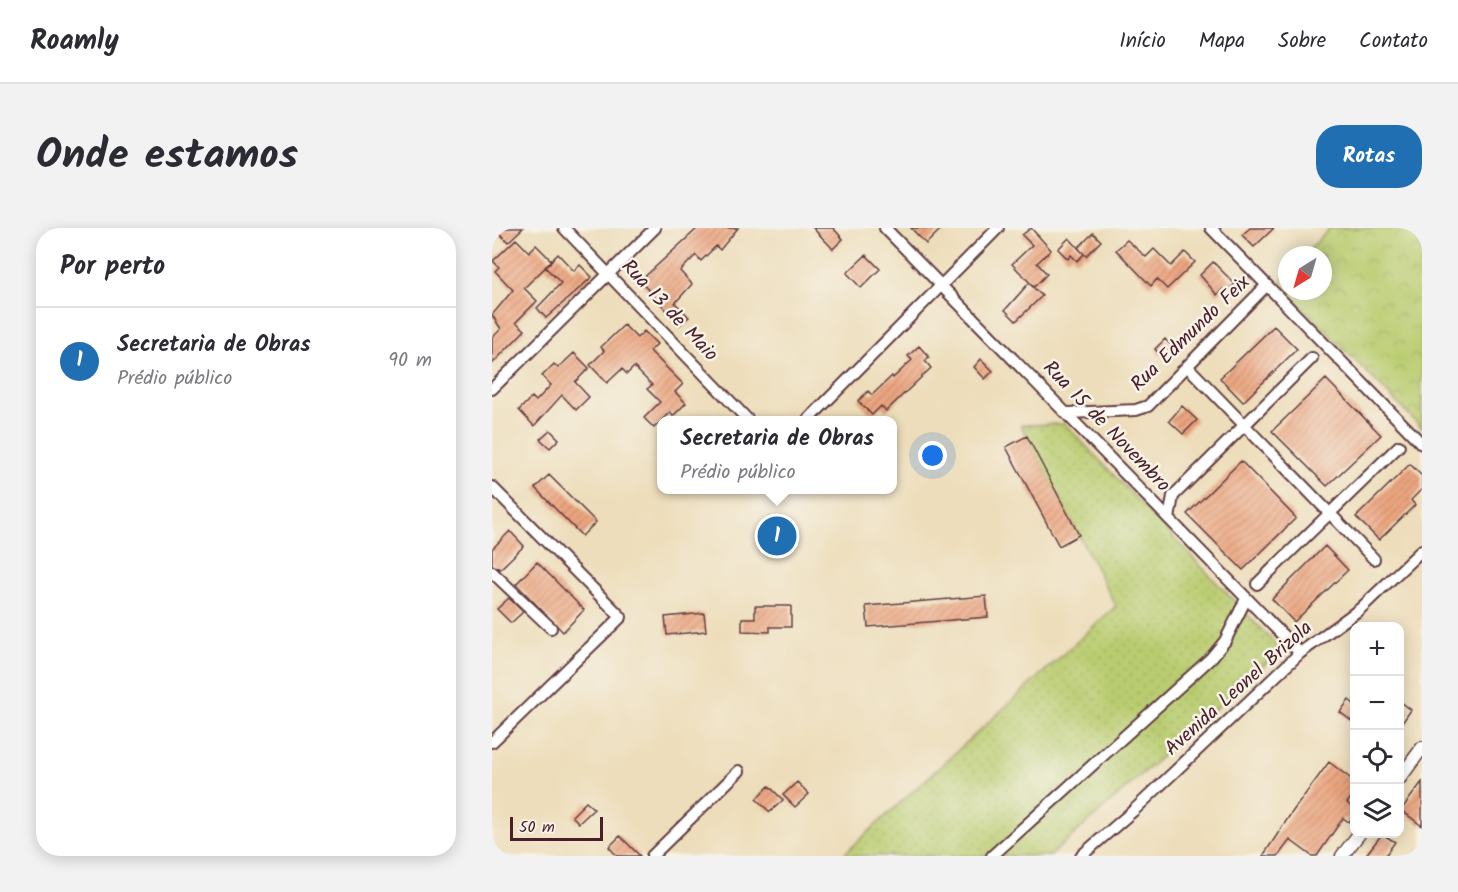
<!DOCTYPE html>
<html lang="pt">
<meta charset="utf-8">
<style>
:root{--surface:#fff;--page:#f2f2f3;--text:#2b2b33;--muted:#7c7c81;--line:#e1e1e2;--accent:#1f6fb2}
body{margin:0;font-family:Kalam,sans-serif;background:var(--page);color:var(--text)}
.controls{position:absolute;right:18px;bottom:18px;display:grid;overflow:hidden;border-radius:12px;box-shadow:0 3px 15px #0003}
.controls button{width:54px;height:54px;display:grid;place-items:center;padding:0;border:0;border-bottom:2px solid var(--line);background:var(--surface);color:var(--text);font:30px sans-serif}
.compass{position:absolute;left:786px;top:18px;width:54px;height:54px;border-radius:50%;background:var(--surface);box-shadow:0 3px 15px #0003;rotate:217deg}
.scale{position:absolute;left:18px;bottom:15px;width:93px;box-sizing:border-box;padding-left:6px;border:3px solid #4a1f2b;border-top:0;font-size:16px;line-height:21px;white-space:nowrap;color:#4a1f2b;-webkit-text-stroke:4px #f7f3e8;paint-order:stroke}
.you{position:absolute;left:441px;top:228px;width:21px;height:21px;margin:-15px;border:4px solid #fff;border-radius:50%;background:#1a73e8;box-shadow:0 0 0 9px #1a73e833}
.badge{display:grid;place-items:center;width:39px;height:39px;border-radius:50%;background:var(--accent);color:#fff;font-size:20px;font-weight:700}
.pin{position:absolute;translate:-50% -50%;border:3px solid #fff;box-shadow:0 2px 6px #0006}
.popup{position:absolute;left:165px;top:188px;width:240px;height:78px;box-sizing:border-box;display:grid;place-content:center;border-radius:12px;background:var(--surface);filter:drop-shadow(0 2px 4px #0005);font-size:20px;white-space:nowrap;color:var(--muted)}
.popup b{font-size:22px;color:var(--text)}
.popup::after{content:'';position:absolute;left:50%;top:100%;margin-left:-12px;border:12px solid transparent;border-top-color:var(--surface)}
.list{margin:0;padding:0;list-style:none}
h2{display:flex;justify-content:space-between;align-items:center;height:78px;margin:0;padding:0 24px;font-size:26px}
h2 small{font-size:20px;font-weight:400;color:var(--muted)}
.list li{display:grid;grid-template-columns:39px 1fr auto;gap:18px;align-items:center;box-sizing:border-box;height:108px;padding:0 24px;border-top:2px solid var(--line)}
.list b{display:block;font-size:22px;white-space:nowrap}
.list p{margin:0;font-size:20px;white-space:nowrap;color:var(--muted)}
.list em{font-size:20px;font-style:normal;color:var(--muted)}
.icon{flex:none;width:33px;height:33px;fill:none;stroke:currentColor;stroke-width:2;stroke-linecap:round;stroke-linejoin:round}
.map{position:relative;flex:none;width:930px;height:628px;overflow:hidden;border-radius:24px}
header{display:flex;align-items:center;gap:36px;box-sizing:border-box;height:84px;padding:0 30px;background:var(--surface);border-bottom:2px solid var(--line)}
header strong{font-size:28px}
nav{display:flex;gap:33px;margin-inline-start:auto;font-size:21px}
.intro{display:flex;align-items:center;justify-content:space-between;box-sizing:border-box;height:144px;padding:0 36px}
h1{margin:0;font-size:42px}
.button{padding:15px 27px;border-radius:24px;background:var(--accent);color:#fff;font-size:21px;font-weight:700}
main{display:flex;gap:36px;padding:0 36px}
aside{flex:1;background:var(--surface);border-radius:24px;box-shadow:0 3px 15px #0003}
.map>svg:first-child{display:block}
.grass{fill:url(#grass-dots);stroke:#82764d;stroke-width:1.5}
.park{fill:url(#park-crowns);stroke:#82764d;stroke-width:1.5}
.building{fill:url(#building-hatch)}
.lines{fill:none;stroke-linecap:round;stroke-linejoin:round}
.minor-casing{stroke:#623c40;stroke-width:14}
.tertiary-casing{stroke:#623c40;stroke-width:15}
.minor{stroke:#fff;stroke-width:10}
.tertiary{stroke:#fff;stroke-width:12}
.labels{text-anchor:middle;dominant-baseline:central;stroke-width:5;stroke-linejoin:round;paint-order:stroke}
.street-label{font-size:20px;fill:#4a1f2b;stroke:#f7f3e8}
</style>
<header>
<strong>Roamly</strong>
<nav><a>Início</a><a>Mapa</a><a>Sobre</a><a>Contato</a></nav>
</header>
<div class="intro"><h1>Onde estamos</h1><a class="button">Rotas</a></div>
<main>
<aside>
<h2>Por perto<small></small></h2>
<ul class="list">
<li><span class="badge">1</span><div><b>Secretaria de Obras</b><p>Prédio público</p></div><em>90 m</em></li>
</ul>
</aside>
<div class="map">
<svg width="930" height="628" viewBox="0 0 930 628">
<defs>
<pattern id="grass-dots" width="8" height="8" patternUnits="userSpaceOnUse" patternTransform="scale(1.5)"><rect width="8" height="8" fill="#b9cc6f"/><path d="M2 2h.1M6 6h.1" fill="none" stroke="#a1af60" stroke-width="1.8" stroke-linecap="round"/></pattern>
<pattern id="park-crowns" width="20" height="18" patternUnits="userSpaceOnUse" patternTransform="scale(1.5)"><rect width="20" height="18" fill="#b9cc6f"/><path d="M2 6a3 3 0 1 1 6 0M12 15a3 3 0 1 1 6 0" fill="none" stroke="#a1af60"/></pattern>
<pattern id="building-hatch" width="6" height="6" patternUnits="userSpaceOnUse" patternTransform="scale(1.5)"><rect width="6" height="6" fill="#eda680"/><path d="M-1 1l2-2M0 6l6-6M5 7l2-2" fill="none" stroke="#c28769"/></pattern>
</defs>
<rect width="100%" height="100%" fill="#f7f3e8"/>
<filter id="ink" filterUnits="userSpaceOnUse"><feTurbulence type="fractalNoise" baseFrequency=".0167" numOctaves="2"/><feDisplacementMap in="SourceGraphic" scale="12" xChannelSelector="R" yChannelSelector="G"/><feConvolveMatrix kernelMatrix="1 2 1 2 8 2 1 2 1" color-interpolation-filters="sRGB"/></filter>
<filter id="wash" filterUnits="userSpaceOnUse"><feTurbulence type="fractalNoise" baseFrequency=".008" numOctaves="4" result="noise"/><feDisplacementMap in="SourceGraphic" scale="24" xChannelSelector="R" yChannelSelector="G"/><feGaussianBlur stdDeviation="1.35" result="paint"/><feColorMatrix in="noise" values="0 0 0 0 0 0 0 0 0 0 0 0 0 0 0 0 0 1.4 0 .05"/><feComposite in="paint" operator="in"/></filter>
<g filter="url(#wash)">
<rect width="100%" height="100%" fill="#edddba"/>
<path class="grass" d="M573 196 789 422 558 628H350L624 378 529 197Z"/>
<path class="park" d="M838 0H930V200L786 55 795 46V63H831V27H812Z"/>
<g id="blocks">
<path class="building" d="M2 0H31L16 14Z
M206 0H246L228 22 224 18 209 33 204 27 188 43 200 56 183 75 197 89 188 97 148 53Z
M321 0H341L351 11 341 21Z
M419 0H450L434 16Z
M539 0 559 22 545 35 555 46 542 59 520 36 540 17 530 7Z
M758 0H782L762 19 750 7Z
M601 5 609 13 594 28 586 20Z
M577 10 592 26 585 33 579 27 576 31 566 21Z
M24 11 37 24 44 17 60 33 32 60 45 73 24 94 33 102 0 136V110L9 101 0 87 21 62 3 43 7 39 1 33Z
M635 12 654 29 662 21 679 38 693 24 703 34 675 61 665 51 659 58 624 22Z
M66 26 82 43 88 37 100 49 54 90 45 80 69 55 53 39Z
M374 27 388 41 369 60 355 45Z
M721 34 743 56 734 64 731 61 725 67 708 47Z
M537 55 550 68 524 93 513 82Z
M132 97 145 110 152 103 165 116 158 123 191 156 183 164 194 175 181 188 178 184 162 200 152 190 168 174 155 161 160 157 142 139 135 146 130 141 115 155 98 137 112 123 109 119Z
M782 98 805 121 751 174 728 150Z
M673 111 683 121 672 131 663 121Z
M427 118 437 129 433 133 439 140 394 183 389 178 380 187 366 173 376 163 380 167 400 148 401 150 420 132 416 128Z
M82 125 97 140 83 154 97 169 84 182 70 167 42 198 27 182 40 169 44 173 59 157 50 148 62 136 66 140Z
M489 131 501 143 493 151 482 139Z
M834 151 889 207 835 258 780 203Z
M690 178 705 192 691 206 677 193Z
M58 202 67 211 58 220 48 211Z
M535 208 587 307 567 318 514 219Z
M749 233 804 290 751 342 695 286Z
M918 236 930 248V261L919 272 923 277 887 312 864 289Z
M57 247 104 294 90 308 43 260Z
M18 303 32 318 8 341 0 337V321Z
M833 318 856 342 802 394 780 371Z
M45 334 92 382 71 404 24 356Z
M494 368 496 389 376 399 374 378Z
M17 370 31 384 19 395 5 381Z
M263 378H299V399H278V404L250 403V390H263Z
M212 385 214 403 175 407 173 389Z
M857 472 862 476V495L848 484Z
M908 473 919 482 908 498Z
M837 534 862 553V566L855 575 862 581V586L857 594 851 590 825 628H820L798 612 786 628H771L798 587Z
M305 554 317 566 303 579 291 567Z
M930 554V598L909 582Z
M277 558 291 572 278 584 264 571Z
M94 574 102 581 87 595 80 588Z
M890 606 903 614 893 628H873Z
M128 608 148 628H125L117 619Z"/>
</g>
</g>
<g filter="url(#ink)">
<use href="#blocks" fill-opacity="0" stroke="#623c40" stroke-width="1.5"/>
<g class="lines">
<defs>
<path id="minor" d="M72 0 256 192
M393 0 808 425
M719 0 930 216
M696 139 882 331
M0 161 163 0
M576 185 644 182 656 178 775 57
M316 192 506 0
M0 259 129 389 0 514
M677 291 681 268 820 130
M0 344 59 400
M765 356 907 218
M160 628 247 543
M500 628 719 430 733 413 754 371
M589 628 641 583 808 425 868 381 930 322"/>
<path id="tertiary" d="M908 550 930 520
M850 628 867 606"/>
</defs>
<use href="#minor" class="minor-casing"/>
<use href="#tertiary" class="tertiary-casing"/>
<use href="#minor" class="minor"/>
<use href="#tertiary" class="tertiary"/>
</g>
</g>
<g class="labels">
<g class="street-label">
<text transform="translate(177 83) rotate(47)">Rua 13 de Maio</text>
<text transform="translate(699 106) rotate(-44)">Rua Edmundo Feix</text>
<text transform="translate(614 199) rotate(46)">Rua 15 de Novembro</text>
<text transform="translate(747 461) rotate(-42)">Avenida Leonel Brizola</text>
</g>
</g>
</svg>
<div class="controls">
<button>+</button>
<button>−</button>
<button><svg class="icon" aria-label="locate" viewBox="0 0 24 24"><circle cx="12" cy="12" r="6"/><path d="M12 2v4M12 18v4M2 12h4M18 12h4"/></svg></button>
<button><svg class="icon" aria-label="layers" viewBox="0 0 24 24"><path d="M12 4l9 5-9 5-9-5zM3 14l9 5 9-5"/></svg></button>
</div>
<svg class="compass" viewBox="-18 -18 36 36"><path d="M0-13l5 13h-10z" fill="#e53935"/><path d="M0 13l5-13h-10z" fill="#7c7c81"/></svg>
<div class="scale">50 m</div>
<div class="you"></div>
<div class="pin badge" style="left:285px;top:308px">1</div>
<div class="popup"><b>Secretaria de Obras</b>Prédio público</div>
</div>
</main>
